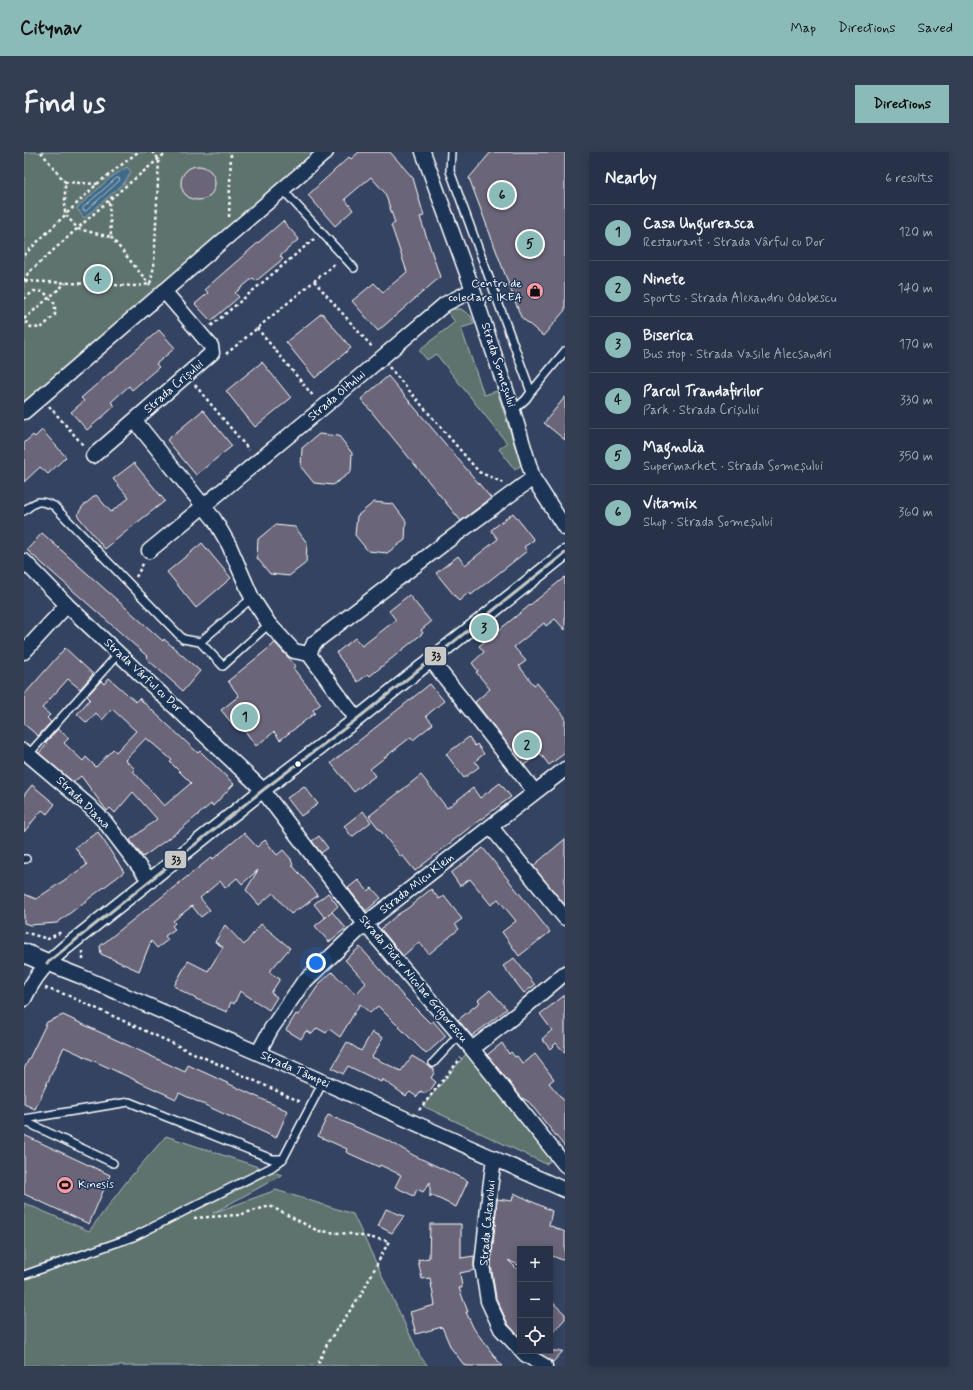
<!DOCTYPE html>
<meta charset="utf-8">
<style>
:root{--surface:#273249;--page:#333e53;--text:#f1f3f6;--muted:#a4aab4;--line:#434d61;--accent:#8bbbb9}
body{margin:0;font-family:Mynerve,sans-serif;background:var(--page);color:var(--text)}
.controls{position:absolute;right:12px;bottom:12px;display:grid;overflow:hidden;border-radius:0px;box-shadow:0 2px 10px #0003}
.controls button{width:36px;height:36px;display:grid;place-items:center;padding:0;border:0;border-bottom:1px solid var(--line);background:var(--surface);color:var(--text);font:20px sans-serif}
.you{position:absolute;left:292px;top:811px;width:14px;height:14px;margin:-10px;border:3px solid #fff;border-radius:50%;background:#1a73e8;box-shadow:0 0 0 6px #1a73e833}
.badge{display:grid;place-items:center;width:26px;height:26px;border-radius:50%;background:var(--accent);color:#111;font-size:13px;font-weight:700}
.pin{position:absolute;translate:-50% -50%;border:2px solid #fff;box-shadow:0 1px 4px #0006}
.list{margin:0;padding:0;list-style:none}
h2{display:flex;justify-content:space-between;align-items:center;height:52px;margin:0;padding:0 16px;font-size:17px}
h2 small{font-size:13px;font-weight:400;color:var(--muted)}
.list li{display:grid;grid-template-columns:26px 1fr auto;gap:12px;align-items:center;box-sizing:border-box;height:56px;padding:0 16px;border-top:1px solid var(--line)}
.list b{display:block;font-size:15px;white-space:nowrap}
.list p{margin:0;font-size:13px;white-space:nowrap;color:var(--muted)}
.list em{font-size:13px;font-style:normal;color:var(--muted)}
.icon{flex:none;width:22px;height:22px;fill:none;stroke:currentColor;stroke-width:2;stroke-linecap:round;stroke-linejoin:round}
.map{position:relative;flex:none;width:541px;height:1214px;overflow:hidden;border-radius:0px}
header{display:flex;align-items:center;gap:24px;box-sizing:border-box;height:56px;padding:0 20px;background:var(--accent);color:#111}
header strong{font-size:19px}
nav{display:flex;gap:22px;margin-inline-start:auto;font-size:14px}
.intro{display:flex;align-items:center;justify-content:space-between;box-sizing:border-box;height:96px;padding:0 24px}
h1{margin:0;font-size:28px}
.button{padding:10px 18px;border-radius:0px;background:var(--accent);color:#111;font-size:14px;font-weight:700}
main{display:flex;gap:24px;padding:0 24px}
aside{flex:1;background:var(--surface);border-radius:0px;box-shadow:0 2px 10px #0003}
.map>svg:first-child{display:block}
.green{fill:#5e736e;stroke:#aeb9b6}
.water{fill:#416a88;stroke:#8da6b8}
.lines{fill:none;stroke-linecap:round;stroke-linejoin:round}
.shore{stroke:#b3c3cf;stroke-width:1}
.building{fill:#6a6578;stroke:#fff;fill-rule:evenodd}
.service-casing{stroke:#fff;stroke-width:10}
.minor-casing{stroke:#fff;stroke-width:17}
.tertiary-casing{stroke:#fff;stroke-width:21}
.path{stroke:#fff;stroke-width:2.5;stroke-dasharray:3 3;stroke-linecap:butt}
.service{stroke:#1d3557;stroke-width:7}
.minor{stroke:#1d3557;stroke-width:14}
.tertiary{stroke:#1d3557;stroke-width:18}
.bus-1-casing{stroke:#1d3557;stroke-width:6}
.bus-1{stroke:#c8c8c6;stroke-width:3}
.bus-dot{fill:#fff;stroke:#1d3557;stroke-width:1.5}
.labels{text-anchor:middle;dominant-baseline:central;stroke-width:3;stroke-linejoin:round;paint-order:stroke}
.poi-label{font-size:12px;fill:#fff;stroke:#1d3557;text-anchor:end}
.street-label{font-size:12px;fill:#fff;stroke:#1d3557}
.line-badge{stroke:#1d3557;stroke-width:1.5}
.pale-badge-label{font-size:11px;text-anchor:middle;font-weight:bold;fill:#111}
</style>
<header>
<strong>Citynav</strong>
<nav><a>Map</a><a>Directions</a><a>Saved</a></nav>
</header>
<div class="intro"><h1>Find us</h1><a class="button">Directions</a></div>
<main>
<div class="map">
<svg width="541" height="1214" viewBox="0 0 541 1214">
<rect width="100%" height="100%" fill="#344361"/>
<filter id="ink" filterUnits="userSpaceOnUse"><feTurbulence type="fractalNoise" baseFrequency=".025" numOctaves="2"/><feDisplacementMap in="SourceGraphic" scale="8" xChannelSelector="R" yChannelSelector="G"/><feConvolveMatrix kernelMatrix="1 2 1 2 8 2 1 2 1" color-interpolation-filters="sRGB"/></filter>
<g filter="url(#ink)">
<path class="green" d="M0 0H297L0 255Z
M430 157H437L447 164 450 172 437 176 460 243 473 239 497 313 491 318 475 297 483 291 412 202 403 208 395 198 431 170 423 159Z
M442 902 529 1007 522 1012 399 954Z
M142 984 258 1023 189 1061 252 1038 329 1062 396 1204 404 1214H0V1051L65 1079 103 1029Z"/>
<path class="water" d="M103 15 107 20 100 31 60 66 53 56 86 26Z"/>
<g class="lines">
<path class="shore" d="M93 26 96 27 95 29 62 59H59V56Z"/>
</g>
<path class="building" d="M335 0H366L389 26 400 64 396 65 416 125 354 179 328 149 350 131 359 140 383 120 367 73 371 71 361 41 347 25 321 47 329 58 311 74 284 43 325 5 327 7Z
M467 0H541V158L519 184 497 165 445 26Z
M157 31a17 17 0 1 1 34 0a17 17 0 1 1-34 0Z
M259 69 275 87 256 104 259 107 232 129 229 126 211 141 215 145 187 169 171 152 184 141 181 137Z
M298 161 327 196 291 226 262 190Z
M135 178 151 196 132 212 135 215 108 238 105 234 87 250 91 254 63 278 47 260 60 249 57 246Z
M238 210 267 246 231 275 202 239Z
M364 224 467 346 437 369 337 247Z
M541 245V288L520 271Z
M179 258 208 294 172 323 143 288Z
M18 278 42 305 24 322 16 315 0 330V291L9 283 11 285Z
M295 282 315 284 328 301 327 320 309 333 290 331 277 315 278 296Z
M110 311 141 349 110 373 81 397 53 363 59 354 72 343 87 360 105 346 89 327Z
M350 350 369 352 382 369 381 388 363 401 344 399 331 383 333 364Z
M489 361 510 388 500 395 503 399 447 443 445 440 435 449 412 421 434 404 441 413 474 387 467 378Z
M251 373 271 375 283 391 282 411 265 424 246 422 233 406 234 387Z
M18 381 139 489 140 487 176 519 159 539 123 507 124 505 3 398Z
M178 391 207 426 172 456 143 420Z
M541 425V478L531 467 522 474 520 471 490 495 502 509 495 514 510 533 513 531 541 565V601L525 613 516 601 500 613 451 550 466 537 452 520 454 519 448 511 460 500 455 494Z
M385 443 407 470 397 478 399 481 346 524 344 522 334 530 312 501 331 486 338 494 372 468 365 459Z
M251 491 272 514 269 516 297 552 289 558 291 561 256 588 250 580 232 594 215 571 211 575 197 558 215 544 204 529Z
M41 496 69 522 56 537 44 527 18 556 26 563 23 566 27 570 14 584 0 572V543Z
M85 526 112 550 115 546 174 601 176 599 210 632 189 654 187 652 156 678 119 705 106 688 133 667 109 640 91 661 86 656 83 659 57 624 49 630 15 601 23 592 21 591 34 577 45 586 40 591 59 609 62 605 72 615 89 597 92 600 112 579 88 557 78 568 72 561 63 571 53 562 66 547 63 544 77 529 80 532ZM122 586 148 608 146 610 167 631 140 654 109 619 111 617 101 608Z
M406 532 420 549 402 564 409 572 389 588 387 585 346 617 351 624 330 640 307 611Z
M445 585 451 594 453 592 460 602 451 609 455 615 440 626 422 602Z
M397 623 423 656 449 636 456 646 476 631 487 645 441 679 391 719 379 704 377 705 345 664Z
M8 633 31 652 23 662 18 658 0 680V643Z
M280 634 294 652 277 664 263 646Z
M339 659 347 670 328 685 320 674Z
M74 680 100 720 33 771 6 773 0 771V742L12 747 63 713 51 695Z
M220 681 233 695 241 688 253 703 259 698 267 707 269 714 294 743 276 757 275 756 267 762 249 741 235 753 222 738 234 718 218 732 213 726 201 736 196 729 176 746 186 758 177 765 168 754 149 769 151 771 148 774 151 777 141 784 144 788 133 796 127 789 115 819 77 802 76 794 188 705 189 707Z
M295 684 304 696 297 701 288 689Z
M541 687V753L509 714Z
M459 696 526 780 495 804 478 780 492 769 474 747 467 753 446 727 436 734 427 721Z
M334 728 344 739 348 736 357 746 342 759 324 736Z
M407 737 415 747 420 744 438 767 431 772 435 777 405 802 395 790 379 804 357 777 373 763 384 756Z
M304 741 314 754 301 766 290 752Z
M308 760 322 776 305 790 291 774Z
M237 772 266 796 245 820 256 827 247 841 253 845 245 858 216 839 210 852 207 850 203 860 172 847 150 834 164 809 184 819 199 795 191 790 201 773 220 793Z
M336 795 372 835V836L380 845 406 871 409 869 422 884 402 902 354 854 346 861 336 852 316 885 305 877 302 881 293 876 288 882 282 879 277 887 262 878 272 862 274 863 296 831 308 820 332 842 342 831 321 808Z
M490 806 511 833 500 841 479 814Z
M466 838 483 857 448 884 434 868 456 850 454 848Z
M541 843V901L532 891 526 897 518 887 528 878 516 862Z
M39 863 161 920 164 913 264 959 252 986 155 941 152 947 40 895 11 957 0 952V917L23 870Z
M348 880 359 886 348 905 377 919 388 904 410 917V921L407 926 412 930 405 940 403 939 401 942 397 939 393 945 386 940 382 944 358 927 357 930 324 914 319 922 308 916 323 890 337 899Z
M478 891 485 902 487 900 491 905 493 904 499 912 511 902 530 927 525 931 541 950V995L505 950 498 946 463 903Z
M304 963 367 990 389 1003 444 1029 432 1055 407 1043 406 1045V1030L399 1040 393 1037 390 1044 371 1035 377 1023 356 1013 355 1015 322 1000 323 997 294 984Z
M0 983 86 1023 65 1072 0 1042Z
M490 1041 528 1059 525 1073 541 1080V1109L526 1103V1097H496V1114L484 1108 496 1120V1185L484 1172 472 1146 467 1113 471 1073H473L471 1072 473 1047 488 1049Z
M362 1057 380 1064 368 1081 354 1074Z
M406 1072H437V1106L450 1104V1118L436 1121 438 1136H435L444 1160H442L450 1177 478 1214H441L427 1196 418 1175 392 1182 386 1160 411 1153 406 1126 398 1127 394 1108 405 1106Z
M526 1148 541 1162V1167L526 1183Z
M512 1199H539L529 1210 525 1207Z"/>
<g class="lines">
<defs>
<path id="service" d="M427 0 426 19 507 240 502 247 489 259
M259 38 330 116
M507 240 541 199
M0 359C12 349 15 347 30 354L159 487 176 490 228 446
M176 490 199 514 245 472
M4 603 95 501
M0 707H2
M409 911 436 882
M0 967 105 950 248 1007H259L299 930
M0 969 89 1011
M0 1123 109 1085 248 1015 259 1007"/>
<path id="minor" d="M399 0 449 138 489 259 509 326 541 376
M0 260 302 0
M111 269 190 367 205 393 228 446 245 472 270 499 285 502
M69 304 188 201 187 194 140 139
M125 399 308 248 421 152 449 138
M0 409 43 453 239 638 246 648 341 772 448 897 541 1013
M0 500 43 453
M407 508 511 640
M333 567 322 553 285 502 290 491 422 390 509 326
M0 599 65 654 81 670 126 729
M467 675 541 766
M23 811 56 824 234 901 541 1038
M0 847C12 822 22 812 42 795L239 638 333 567 541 401
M448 897 493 862 541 821
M234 901 247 877 278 832 341 772 541 617
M470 1006 466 1037 458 1113 464 1149 477 1177 496 1197
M498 1199 502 1203 521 1214"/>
<path id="tertiary" d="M0 801 23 811"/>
</defs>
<use href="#service" class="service-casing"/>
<use href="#minor" class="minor-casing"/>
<use href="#tertiary" class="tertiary-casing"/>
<path class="path" d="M17 0 41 30V62L54 77 87 85 85 49
M41 30 73 32
M205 65 207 0
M87 85 126 133
M0 103 73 32 114 0
M0 129 4 121 85 48 143 0
M1 129 113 134 126 132 130 114 135 7 128 0
M290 129 349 196
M0 147 10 139 20 140 31 152V163L17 176 7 175 0 168
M0 167 42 131
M187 174 290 87
M233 176 290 245
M202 202 312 111
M365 215 455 320 480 331
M171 233 225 298
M25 254 60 294
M112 425 120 410
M0 780 24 787 37 780
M59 799V810
M21 836 43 843 277 950
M395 958 437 906
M170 1066 214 1063 246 1054 294 1079 327 1082 365 1089 337 1143 304 1190 293 1214"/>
<use href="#service" class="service"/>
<use href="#minor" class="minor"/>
<use href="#tertiary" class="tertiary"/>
<defs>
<path id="bus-1" d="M23 811 239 638 333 567 541 401"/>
</defs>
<use href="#bus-1" class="bus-1-casing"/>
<use href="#bus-1" class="bus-1"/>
</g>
</g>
<defs>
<symbol id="shop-disc" viewBox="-11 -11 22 22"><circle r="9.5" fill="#ff9aa2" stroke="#1d3557"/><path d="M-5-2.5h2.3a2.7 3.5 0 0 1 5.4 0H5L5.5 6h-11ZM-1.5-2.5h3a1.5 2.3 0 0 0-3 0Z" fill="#111"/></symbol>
<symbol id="stadium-disc" viewBox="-11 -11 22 22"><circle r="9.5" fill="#ff9aa2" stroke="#1d3557"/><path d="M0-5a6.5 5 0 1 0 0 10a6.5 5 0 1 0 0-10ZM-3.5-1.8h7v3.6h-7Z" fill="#111"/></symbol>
</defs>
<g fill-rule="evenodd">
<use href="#shop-disc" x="501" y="129" width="20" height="20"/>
<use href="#stadium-disc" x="31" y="1023" width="20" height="20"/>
</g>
<circle class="bus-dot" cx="274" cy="612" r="3.5"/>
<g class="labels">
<g class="poi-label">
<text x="498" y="132">Centru de<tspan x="498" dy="14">colectare IKEA</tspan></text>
<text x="54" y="1033" text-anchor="start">Kinesis</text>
</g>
<g class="street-label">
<text transform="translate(474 213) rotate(72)">Strada Someșului</text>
<text transform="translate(150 235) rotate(-41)">Strada Crișului</text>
<text transform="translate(313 244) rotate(-40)">Strada Oltului</text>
<text transform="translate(119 524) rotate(43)">Strada Vârful cu Dor</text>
<text transform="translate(59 651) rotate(44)">Strada Diana</text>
<text transform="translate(393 732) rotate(-38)">Strada Micu Klein</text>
<text transform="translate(389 827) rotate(50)">Strada Pictor Nicolae Grigorescu</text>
<text transform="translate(271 918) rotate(24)">Strada Tâmpei</text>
<text transform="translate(464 1071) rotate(-85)">Strada Calcarului</text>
</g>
</g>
<g class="line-badge">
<rect x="400" y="494" width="23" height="20" rx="4" fill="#c8c8c6"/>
<rect x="140" y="698" width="23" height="19" rx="4" fill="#c8c8c6"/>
</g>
<g class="pale-badge-label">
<text x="412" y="508">33</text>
<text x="152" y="712">33</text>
</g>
</svg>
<div class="controls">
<button>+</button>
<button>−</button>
<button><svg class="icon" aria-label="locate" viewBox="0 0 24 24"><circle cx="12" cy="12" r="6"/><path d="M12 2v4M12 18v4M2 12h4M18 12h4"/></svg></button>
</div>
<div class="you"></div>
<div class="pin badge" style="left:221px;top:565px">1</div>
<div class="pin badge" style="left:503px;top:593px">2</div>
<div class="pin badge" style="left:460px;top:476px">3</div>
<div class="pin badge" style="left:74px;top:127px">4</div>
<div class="pin badge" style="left:506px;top:92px">5</div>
<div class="pin badge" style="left:478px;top:43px">6</div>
</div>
<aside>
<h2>Nearby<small>6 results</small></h2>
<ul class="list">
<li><span class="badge">1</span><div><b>Casa Ungureasca</b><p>Restaurant · Strada Vârful cu Dor</p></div><em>120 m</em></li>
<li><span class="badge">2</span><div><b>Ninete</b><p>Sports · Strada Alexandru Odobescu</p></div><em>140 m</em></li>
<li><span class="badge">3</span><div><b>Biserica</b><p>Bus stop · Strada Vasile Alecsandri</p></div><em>170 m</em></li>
<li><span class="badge">4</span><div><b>Parcul Trandafirilor</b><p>Park · Strada Crișului</p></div><em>330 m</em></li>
<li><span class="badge">5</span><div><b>Magnolia</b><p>Supermarket · Strada Someșului</p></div><em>350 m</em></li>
<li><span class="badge">6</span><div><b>Vitamix</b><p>Shop · Strada Someșului</p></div><em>360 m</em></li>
</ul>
</aside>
</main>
